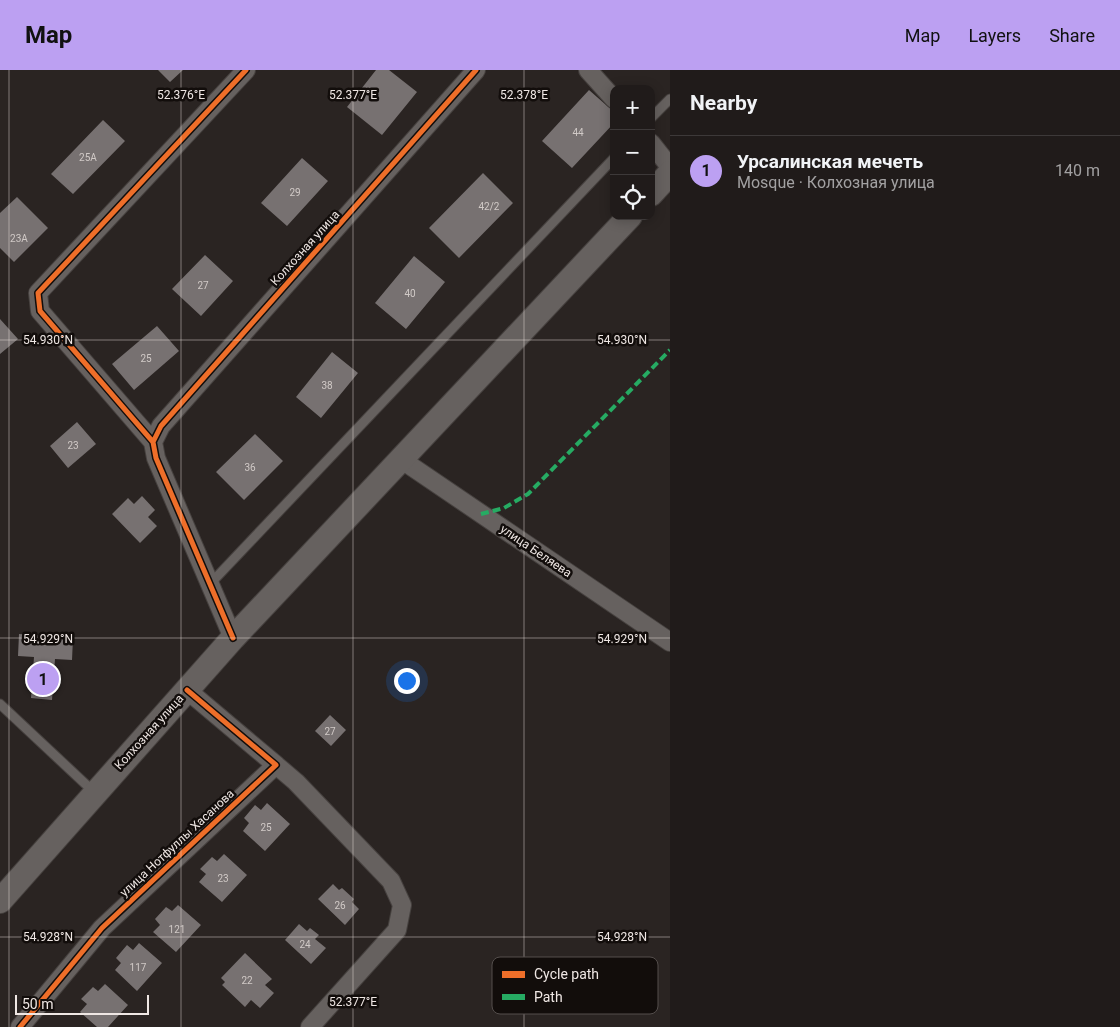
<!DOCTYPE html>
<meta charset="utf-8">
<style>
:root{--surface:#201b1a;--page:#2d2827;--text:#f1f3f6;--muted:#a2a1a2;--line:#3d3939;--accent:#bca0f2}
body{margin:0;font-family:Roboto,sans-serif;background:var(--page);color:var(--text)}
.controls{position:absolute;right:15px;top:15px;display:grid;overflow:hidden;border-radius:10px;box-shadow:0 2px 12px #0003}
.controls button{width:45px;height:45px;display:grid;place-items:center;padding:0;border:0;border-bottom:1px solid var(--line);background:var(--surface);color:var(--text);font:25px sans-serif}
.scale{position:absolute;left:15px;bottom:12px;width:134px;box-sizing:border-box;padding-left:5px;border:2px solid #efe7e4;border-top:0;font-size:14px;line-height:18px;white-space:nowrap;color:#efe7e4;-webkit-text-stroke:4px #120d0b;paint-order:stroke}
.you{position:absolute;left:406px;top:610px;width:18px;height:18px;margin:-12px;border:4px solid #fff;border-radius:50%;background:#1a73e8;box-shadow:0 0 0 8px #1a73e833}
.badge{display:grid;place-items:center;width:32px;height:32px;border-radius:50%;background:var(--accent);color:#111;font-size:16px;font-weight:700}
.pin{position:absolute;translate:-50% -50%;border:2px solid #fff;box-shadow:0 1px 5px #0006}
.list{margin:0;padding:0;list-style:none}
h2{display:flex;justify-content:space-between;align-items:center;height:65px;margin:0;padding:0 20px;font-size:21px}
h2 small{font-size:16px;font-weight:400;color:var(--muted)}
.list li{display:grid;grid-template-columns:32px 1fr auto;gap:15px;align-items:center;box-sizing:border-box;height:70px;padding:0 20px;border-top:1px solid var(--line)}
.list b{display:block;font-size:19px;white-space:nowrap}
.list p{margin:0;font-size:16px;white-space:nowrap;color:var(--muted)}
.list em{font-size:16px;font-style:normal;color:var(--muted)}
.icon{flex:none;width:28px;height:28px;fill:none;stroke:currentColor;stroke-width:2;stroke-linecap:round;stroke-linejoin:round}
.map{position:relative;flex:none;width:670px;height:957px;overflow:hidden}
header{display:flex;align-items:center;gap:30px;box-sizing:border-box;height:70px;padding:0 25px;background:var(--accent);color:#111}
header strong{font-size:24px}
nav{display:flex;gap:28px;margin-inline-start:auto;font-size:18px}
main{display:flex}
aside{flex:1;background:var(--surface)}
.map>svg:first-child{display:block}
.building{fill:#777171}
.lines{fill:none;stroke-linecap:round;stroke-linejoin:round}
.service-casing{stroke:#46413f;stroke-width:11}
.minor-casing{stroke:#46413f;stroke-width:20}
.secondary-casing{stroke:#46413f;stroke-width:26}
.service{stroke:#66615f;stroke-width:9}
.minor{stroke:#66615f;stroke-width:18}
.secondary{stroke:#66615f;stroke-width:24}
.quiet{stroke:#26ab63;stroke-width:4;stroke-dasharray:8 4;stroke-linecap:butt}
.cycleway-casing{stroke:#120d0b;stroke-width:8}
.cycleway{stroke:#ee6e29;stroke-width:5}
.ticks{fill:none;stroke:#efe7e4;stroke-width:1;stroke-opacity:0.45}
.labels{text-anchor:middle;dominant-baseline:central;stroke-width:5;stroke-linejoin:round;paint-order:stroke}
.number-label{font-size:10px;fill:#d1cac7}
.street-label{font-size:12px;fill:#efe7e4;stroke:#120d0b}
.key{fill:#120d0b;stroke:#544e4c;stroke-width:1}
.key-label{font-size:14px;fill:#efe7e4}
.ticks-label{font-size:12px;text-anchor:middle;fill:#efe7e4;stroke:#120d0b;stroke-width:5;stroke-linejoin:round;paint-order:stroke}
</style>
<header>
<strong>Map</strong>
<nav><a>Map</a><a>Layers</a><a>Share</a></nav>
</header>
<main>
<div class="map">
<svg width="670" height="957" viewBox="0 0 670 957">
<rect width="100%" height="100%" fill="#2a2422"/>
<path class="building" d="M158 0H183L170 12Z
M376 0H389L417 22 382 65 347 37Z
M589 20 614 42V53L572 98 542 71Z
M103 50 125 71 73 124 51 104Z
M302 88 328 111 287 156 261 133Z
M483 103 513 133 459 188 429 158Z
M17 127 48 158 14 192 0 178V143Z
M205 185 233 211 201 246 172 219Z
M414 186 445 212 406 259 375 233Z
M0 249 18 269 0 284Z
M157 256 179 281 134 320 112 294Z
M332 282 358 303 321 348 296 327Z
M77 352 96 374 68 398 50 376Z
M255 364 283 391 244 430 216 402Z
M142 426 155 440 148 447 157 456 140 473 112 444 128 428 134 434Z
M19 564 73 568 72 590 55 589 52 630 31 628 34 587 18 586Z
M330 645 346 660 331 676 315 661Z
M267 733 290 754 265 781 243 761 249 753 244 748 255 735 261 740Z
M224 784 247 805 222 832 199 812 206 804 200 799 212 787 217 791Z
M333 814 339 820 342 818 354 829 352 832 359 839 345 855 318 829Z
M178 835 201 855 176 882 153 862 160 855 155 849 166 837 172 841Z
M299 854 307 861 310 858 319 865 315 869 326 878 311 894 285 870Z
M139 873 162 893 137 921 115 900 121 893 116 888 127 875 133 880Z
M245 883 272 909 265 915 274 923 260 938 251 930 245 937 222 915 225 912 221 908Z
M105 914 128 935 108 957H97L80 942 87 934 81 929 93 917 98 921Z"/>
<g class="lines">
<defs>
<path id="service" d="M651 48 670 29
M210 514 614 88
M0 634 95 723"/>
<path id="minor" d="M588 0 614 29
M651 73 670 97
M153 372 161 356 476 0
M402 390 670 572
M233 568 156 388 153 372 40 241 38 223 246 0
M276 695 296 712 391 811 402 835 397 860 310 957
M20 957 102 858 276 695 187 620"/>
<path id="secondary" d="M651 124 670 103
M0 831 233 568 630 146"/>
</defs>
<use href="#service" class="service-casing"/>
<use href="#minor" class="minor-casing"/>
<use href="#secondary" class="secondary-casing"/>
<use href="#service" class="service"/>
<use href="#minor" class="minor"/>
<use href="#secondary" class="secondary"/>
<path class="quiet" d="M481 444 504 438 528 424 670 280"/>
<defs>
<path id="cycleway" d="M153 372 161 356 476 0
M233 568 156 388 153 372 40 241 38 223 246 0
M20 957 102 858 276 695 187 620"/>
</defs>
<use href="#cycleway" class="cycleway-casing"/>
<use href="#cycleway" class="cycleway"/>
</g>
<path class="ticks" d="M9 0V957M181 0V957M353 0V957M524 0V957M0 270H670M0 568H670M0 867H670"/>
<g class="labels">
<g class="number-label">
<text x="578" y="62">44</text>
<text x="88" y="87">25А</text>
<text x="295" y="122">29</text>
<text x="489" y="136">42/2</text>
<text x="19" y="168">23А</text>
<text x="203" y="215">27</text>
<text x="410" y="223">40</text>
<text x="146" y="288">25</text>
<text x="327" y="315">38</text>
<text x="73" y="375">23</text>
<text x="250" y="397">36</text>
<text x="330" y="661">27</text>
<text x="266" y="757">25</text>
<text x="223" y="808">23</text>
<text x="340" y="835">26</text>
<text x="177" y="859">121</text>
<text x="305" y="874">24</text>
<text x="138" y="897">117</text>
<text x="247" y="910">22</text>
</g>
<g class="street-label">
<text transform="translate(305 178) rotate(-48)">Колхозная улица</text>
<text transform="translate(536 481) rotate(34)">улица Беляева</text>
<text transform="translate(149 662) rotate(-48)">Колхозная улица</text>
<text transform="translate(177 773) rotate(-43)">улица Нотфуллы Хасанова</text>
</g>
</g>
<rect x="492" y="887" width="166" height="57" rx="8" class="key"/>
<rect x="502" y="901" width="23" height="7" fill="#ee6e29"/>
<rect x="502" y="924" width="23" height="6" fill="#26ab63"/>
<g class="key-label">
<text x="534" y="909">Cycle path</text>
<text x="534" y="932">Path</text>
</g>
<g class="ticks-label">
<text x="181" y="29">52.376°E</text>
<text x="353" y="29">52.377°E</text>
<text x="524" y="29">52.378°E</text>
<text x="48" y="274">54.930°N</text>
<text x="622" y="274">54.930°N</text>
<text x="48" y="573">54.929°N</text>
<text x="622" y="573">54.929°N</text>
<text x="48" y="871">54.928°N</text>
<text x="622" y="871">54.928°N</text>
<text x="353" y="936">52.377°E</text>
</g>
</svg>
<div class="controls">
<button>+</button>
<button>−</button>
<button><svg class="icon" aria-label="locate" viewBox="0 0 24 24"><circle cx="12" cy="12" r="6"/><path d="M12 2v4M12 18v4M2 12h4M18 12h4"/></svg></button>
</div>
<div class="scale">50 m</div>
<div class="you"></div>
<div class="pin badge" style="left:43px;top:609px">1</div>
</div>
<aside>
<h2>Nearby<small></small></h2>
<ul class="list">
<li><span class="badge">1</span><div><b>Урсалинская мечеть</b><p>Mosque · Колхозная улица</p></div><em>140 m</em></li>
</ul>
</aside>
</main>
